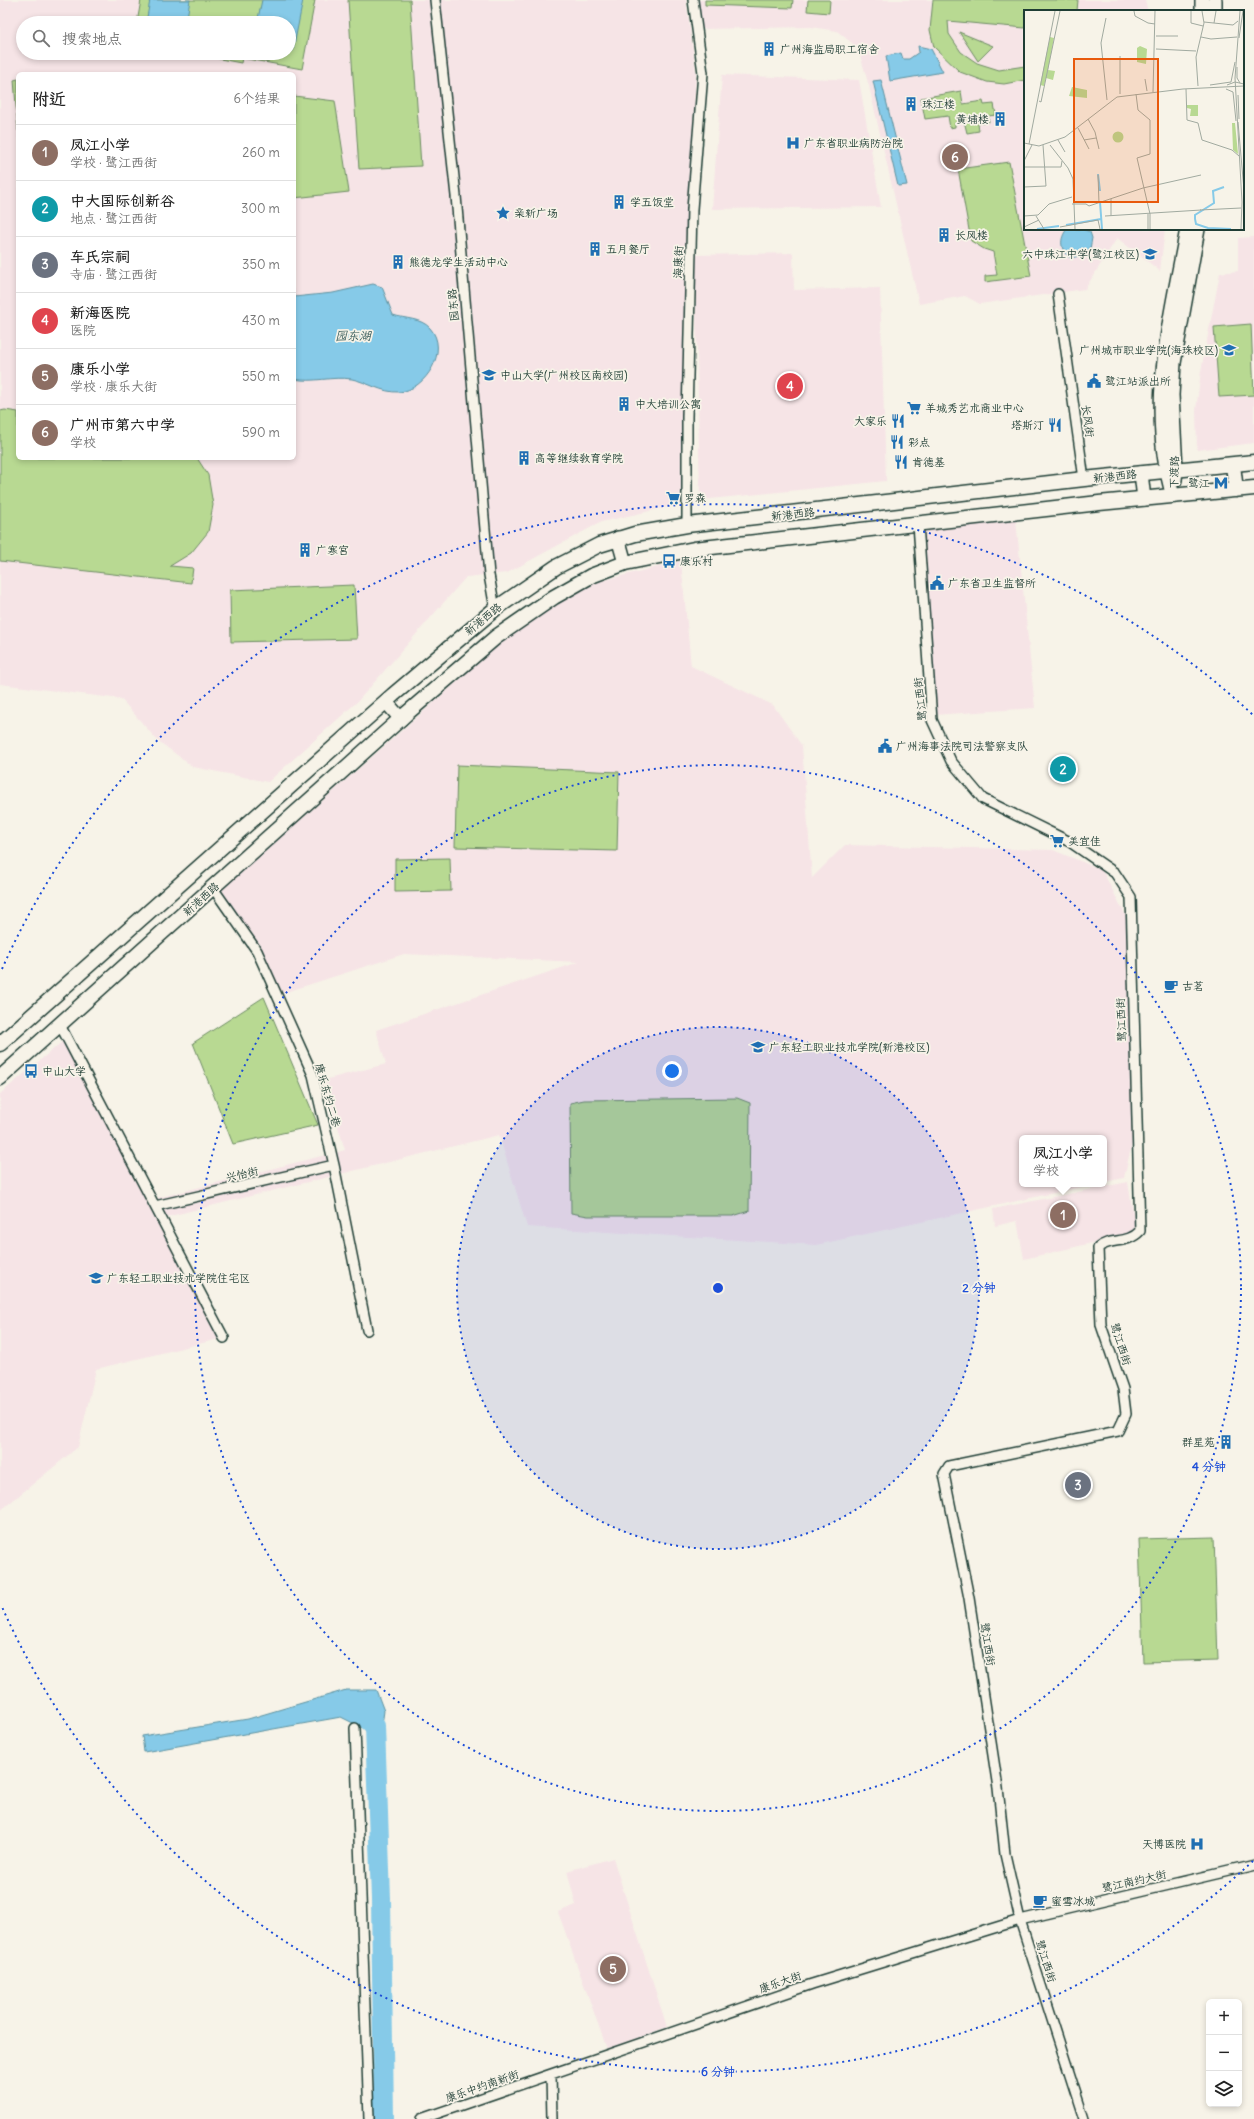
<!DOCTYPE html>
<html lang="zh">
<meta charset="utf-8">
<style>
:root{--surface:#fff;--page:#f6f6f6;--text:#222;--muted:#767676;--line:#e0e0e0;--accent:#d93025}
body{margin:0;font-family:Delius,"LXGW WenKai TC",sans-serif;background:var(--page);color:var(--text)}
.controls{position:absolute;right:12px;bottom:12px;display:grid;overflow:hidden;border-radius:6px;box-shadow:0 2px 6px #0003}
.controls button{width:36px;height:36px;display:grid;place-items:center;padding:0;border:0;border-bottom:1px solid var(--line);background:var(--surface);color:var(--text);font:20px sans-serif}
.you{position:absolute;left:672px;top:1071px;width:14px;height:14px;margin:-10px;border:3px solid #fff;border-radius:50%;background:#1a73e8;box-shadow:0 0 0 6px #1a73e833}
.badge{display:grid;place-items:center;width:26px;height:26px;border-radius:50%;background:var(--accent);color:#fff;font-size:13px;font-weight:700}
.pin{position:absolute;translate:-50% -50%;border:2px solid #fff;box-shadow:0 1px 4px #0006}
.popup{position:absolute;left:1019px;top:1135px;width:88px;height:52px;box-sizing:border-box;display:grid;place-content:center;border-radius:6px;background:var(--surface);filter:drop-shadow(0 1px 3px #0005);font-size:13px;white-space:nowrap;color:var(--muted)}
.popup b{font-size:15px;color:var(--text)}
.popup::after{content:'';position:absolute;left:50%;top:100%;margin-left:-8px;border:8px solid transparent;border-top-color:var(--surface)}
.list{margin:0;padding:0;list-style:none}
h2{display:flex;justify-content:space-between;align-items:center;height:52px;margin:0;padding:0 16px;font-size:17px}
h2 small{font-size:13px;font-weight:400;color:var(--muted)}
.list li{display:grid;grid-template-columns:26px 1fr auto;gap:12px;align-items:center;box-sizing:border-box;height:56px;padding:0 16px;border-top:1px solid var(--line)}
.list b{display:block;font-size:15px;white-space:nowrap}
.list p{margin:0;font-size:13px;white-space:nowrap;color:var(--muted)}
.list em{font-size:13px;font-style:normal;color:var(--muted)}
.icon{flex:none;width:22px;height:22px;fill:none;stroke:currentColor;stroke-width:2;stroke-linecap:round;stroke-linejoin:round}
.map{position:relative;flex:none;width:1254px;height:2119px;overflow:hidden}
.search{position:absolute;background:var(--surface);box-shadow:0 2px 6px #0003;left:16px;top:16px;width:280px;height:44px;display:flex;align-items:center;gap:10px;box-sizing:border-box;padding:0 14px;border-radius:22px;color:var(--muted);font-size:15px}
.panel{position:absolute;background:var(--surface);box-shadow:0 2px 6px #0003;left:16px;top:72px;width:280px;height:388px;border-radius:6px}
.map>svg:first-child{display:block}
.built{fill:#f6e4e6;fill-rule:evenodd}
.green{fill:#b8d992;stroke:#6c8b63}
.water{fill:#86cae8;stroke:#5d92a0}
.lines{fill:none;stroke-linecap:round;stroke-linejoin:round}
.river{stroke:#86cae8;stroke-width:20}
.street-casing{stroke:#1f3d34;stroke-width:12}
.secondary-casing{stroke:#1f3d34;stroke-width:16}
.primary-casing{stroke:#1f3d34;stroke-width:17}
.street{stroke:#f7f3e8;stroke-width:9}
.secondary{stroke:#f7f3e8;stroke-width:13}
.primary{stroke:#f7f3e8;stroke-width:14}
.ring{fill:none;stroke:#1d4ed8;stroke-width:2;stroke-dasharray:2 4}
.labels{text-anchor:middle;dominant-baseline:central;stroke-width:3.5;stroke-linejoin:round;paint-order:stroke}
.poi-label{font-size:11px;fill:#1f3d34;stroke:#f7f3e8;text-anchor:start}
.street-label{font-size:11px;fill:#1f3d34;stroke:#f7f3e8}
.water-label{font-size:12px;font-style:italic;fill:#345958;stroke:#f7f3e8}
.inset-river{fill:none;stroke:#86cae8;stroke-width:2}
.inset-road{fill:none;stroke:#a1aaa0;stroke-width:1}
.view{fill:#e8590c;fill-opacity:0.15;stroke:#e8590c;stroke-width:2}
.inset-edge{fill:none;stroke:#1f3d34;stroke-width:2}
.centre{fill:#1d4ed8;stroke:#f7f3e8;stroke-width:2}
.ring-label{font-size:12px;text-anchor:middle;font-weight:bold;fill:#1d4ed8;stroke:#f7f3e8;stroke-width:3.5;stroke-linejoin:round;paint-order:stroke}
</style>
<div class="map">
<svg width="1254" height="2119" viewBox="0 0 1254 2119">
<rect width="100%" height="100%" fill="#f7f3e8"/>
<filter id="ink" filterUnits="userSpaceOnUse"><feTurbulence type="fractalNoise" baseFrequency=".025" numOctaves="2"/><feDisplacementMap in="SourceGraphic" scale="8" xChannelSelector="R" yChannelSelector="G"/><feConvolveMatrix kernelMatrix="1 2 1 2 8 2 1 2 1" color-interpolation-filters="sRGB"/></filter>
<g filter="url(#ink)">
<path class="built" d="M0 0H686L696 72 690 180 684 461 681 504 601 522 507 573 466 577 358 701 268 782 193 767 157 740 121 699 0 684ZM23 23H289V53H23ZM18 74H294V458H18Z
M699 0H1145L1148 11H1025V229H1165L1160 271 1117 238 1085 289 980 304 965 296 919 304 869 86 858 48 837 31 811 27 700 29Z
M722 75 859 80 881 207 712 209Z
M1254 237V443L1197 450 1196 410 1201 371 1220 273 1238 271V238Z
M793 253 794 290 880 288 886 481 700 500 695 255Z
M1016 520 1035 708 934 715 920 530Z
M681 561 691 666 773 705 802 746 812 878 845 845 1053 850 1102 870 1127 918 1138 1118 1124 1178 1104 1182V1138H1022V1184H1095L816 1245 527 1227 499 1135 162 1218 223 1338 96 1369 78 1447 0 1511V1094L63 1041 149 1200 345 1150 324 1080 386 1064 376 1030 579 962 404 954 280 994 219 892 519 627 581 586Z
M1128 1182 1135 1226 1134 1233 1024 1259 1017 1221 995 1226 993 1209Z
M613 1858 667 2027 607 2049 558 1912 576 1905 567 1871Z"/>
<path class="green" d="M141 0H315L302 69 242 58 241 63 189 53H289V23H137Z
M348 0H410L421 166 359 169Z
M705 0H793L792 8 705 5Z
M808 0H830L829 13 807 11Z
M933 0H1078L1077 11H1025V28L948 21 949 34 961 52 977 63 999 70 1025 66V80L1004 84 987 82 960 72 934 47 930 30Z
M959 32 993 46 978 61Z
M18 79V131L14 80Z
M961 91 963 104 983 101 984 105 994 104 996 115 988 116 989 122 978 124 979 131 967 133 964 121 955 123V127L950 128 948 116 925 119 921 98Z
M294 96 335 101 349 192 294 198Z
M1009 162 1031 276 985 282V276L997 275 993 252 984 249 971 241 958 169Z
M1251 324 1254 395 1219 397 1214 327Z
M5 410 18 412V458H197L208 475 213 505 208 532 191 553 170 566 193 568 191 583 0 561V411Z
M354 585 357 639 231 642 230 590Z
M457 765 619 772 617 851 455 847Z
M450 858 451 891 395 892V859Z
M264 997 318 1125 233 1144 193 1043Z
M737 1098 750 1103 749 1211 733 1216H588L571 1213 570 1103 584 1100Z
M1214 1537 1218 1660 1143 1662 1139 1539Z"/>
<path class="water" d="M150 0H190L186 23H146Z
M262 0H303L293 51 289 50V23H257Z
M918 46 931 49 943 72 890 81 886 56 901 53 903 59H909L919 52Z
M881 80 907 185 898 186 873 81Z
M1067 229H1082L1090 232 1092 238 1090 249 1079 256 1070 258C1060 250 1059 239 1067 229Z
M373 284 382 287 393 315C405 319 421 318 430 328 450 350 426 390 399 392 382 393 367 382 352 379 332 376 313 383 294 379V297L333 293Z
M346 1690H376L384 1711 379 1745 363 1728 341 1717 144 1752 142 1736 248 1719Z"/>
<g class="lines">
<path class="river" d="M367 1719 375 1726 381 1899 384 2119"/>
<defs>
<path id="street" d="M435 0 456 196 489 575 495 609
M1058 294 1084 479
M918 524 932 720 951 761 983 799 1070 842 1115 873 1131 897 1140 1231C1127 1245 1110 1237 1098 1248L1101 1325 1123 1389 1126 1414 1118 1431 949 1466 944 1474 969 1598 998 1788 1005 1854 1020 1920 1084 2119
M687 525V417L692 209 703 73 693 0
M213 888 257 951 313 1075 334 1165 367 1330
M60 1025 224 1338
M155 1206 334 1165
M355 1728 369 2119
M551 2075 552 2119
M421 2119 812 1984 1020 1920 1254 1865"/>
<path id="secondary" d="M1202 0V11
M1215 11V0
M1141 473 1144 499
M1175 480 1176 469 1172 395 1174 363 1198 229
M1173 496C1146 407 1171 317 1187 229
M618 538 625 563
M386 702 401 719"/>
<path id="primary" d="M1233 465 1236 490
M0 1044 393 695 495 609 556 567 599 545 635 534 687 525 1084 479 1254 462
M0 1078 406 714 496 637 554 597 591 576 625 563 694 549 1099 503 1254 488"/>
</defs>
<use href="#street" class="street-casing"/>
<use href="#secondary" class="secondary-casing"/>
<use href="#primary" class="primary-casing"/>
<use href="#street" class="street"/>
<use href="#secondary" class="secondary"/>
<use href="#primary" class="primary"/>
</g>
</g>
<circle cx="718" cy="1288" r="261" fill="#1d4ed8" fill-opacity=".12"/>
<g class="ring">
<circle cx="718" cy="1288" r="261"/>
<circle cx="718" cy="1288" r="523"/>
<path d="M1253 1861A784 784 0 0 1 2 1607M2 969A784 784 0 0 1 1253 715"/>
</g>
<defs>
<symbol id="building-bare" viewBox="-9 -9 18 18"><path d="M-4-6H4V6H1V3H-1V6H-4ZM-2.5-4.3h1.7v1.8h-1.7ZM.8-4.3h1.7v1.8H.8ZM-2.5-1h1.7V.8h-1.7ZM.8-1h1.7V.8H.8Z" fill="#1f6fb2" stroke="#f7f3e8" stroke-width="2.5" paint-order="stroke"/></symbol>
<symbol id="hospital-bare" viewBox="-9 -9 18 18"><path d="M-5-5h3v3.5h4V-5h3V5h-3V1.5h-4V5h-3Z" fill="#1f6fb2" stroke="#f7f3e8" stroke-width="2.5" paint-order="stroke"/></symbol>
<symbol id="sight-bare" viewBox="-9 -9 18 18"><path d="M0-6L1.8-2.2L6-1.7L2.9 1.2L3.7 5.4L0 3.3L-3.7 5.4L-2.9 1.2L-6-1.7L-1.8-2.2Z" fill="#1f6fb2" stroke="#f7f3e8" stroke-width="2.5" paint-order="stroke"/></symbol>
<symbol id="school-bare" viewBox="-9 -9 18 18"><path d="M0-5L7-2L0 1L-7-2ZM-4 1L0 2.5L4 1V4Q0 6-4 4Z" fill="#1f6fb2" stroke="#f7f3e8" stroke-width="2.5" paint-order="stroke"/></symbol>
<symbol id="university-bare" viewBox="-9 -9 18 18"><path d="M0-5L7-2L0 1L-7-2ZM-4 1L0 2.5L4 1V4Q0 6-4 4Z" fill="#1f6fb2" stroke="#f7f3e8" stroke-width="2.5" paint-order="stroke"/></symbol>
<symbol id="civic-bare" viewBox="-9 -9 18 18"><path d="M-.6-6.5H3V-4.5H.6V-3L4-1V1h2V6H-6V1h2V-1L-.6-3ZM-1.2 2.5V6h2.4V2.5Z" fill="#1f6fb2" stroke="#f7f3e8" stroke-width="2.5" paint-order="stroke"/></symbol>
<symbol id="supermarket-bare" viewBox="-9 -9 18 18"><path d="M-6-5.5h2.5l.6 2H6L4.5 2H-2.5L-4.4-4H-6ZM-1.5 3.2a1.3 1.3 0 1 0 .1 0ZM3 3.2a1.3 1.3 0 1 0 .1 0Z" fill="#1f6fb2" stroke="#f7f3e8" stroke-width="2.5" paint-order="stroke"/></symbol>
<symbol id="restaurant-bare" viewBox="-9 -9 18 18"><path d="M-5-6h1v4h1v-4h1v4h1v-4h1v5L-1.5 .5V6h-2V.5L-5-1ZM5-6V6H3V1.5H1.5Q1.5-4 5-6Z" fill="#1f6fb2" stroke="#f7f3e8" stroke-width="2.5" paint-order="stroke"/></symbol>
<symbol id="metro-bare" viewBox="-9 -9 18 18"><path d="M-5.5 5V-5H-3L0 0L3-5H5.5V5H3V-.5L0 4L-3-.5V5Z" fill="#1f6fb2" stroke="#f7f3e8" stroke-width="2.5" paint-order="stroke"/></symbol>
<symbol id="bus-bare" viewBox="-9 -9 18 18"><path d="M-5-6H5V4H4V6H2V4H-2V6H-4V4H-5ZM-3.5-4V0h7V-4ZM-3.5 1.2v1.5H-2V1.2ZM2 1.2v1.5H3.5V1.2Z" fill="#1f6fb2" stroke="#f7f3e8" stroke-width="2.5" paint-order="stroke"/></symbol>
<symbol id="cafe-bare" viewBox="-9 -9 18 18"><path d="M-5.5-4.5H6V0H3Q3 3.5 0 3.5H-2.5Q-5.5 3.5-5.5 0ZM3-3.2v2h1.7v-2ZM-6 4.5H4V6H-6Z" fill="#1f6fb2" stroke="#f7f3e8" stroke-width="2.5" paint-order="stroke"/></symbol>
</defs>
<g fill-rule="evenodd">
<use href="#building-bare" x="759" y="39" width="20" height="20"/>
<use href="#building-bare" x="901" y="94" width="20" height="20"/>
<use href="#building-bare" x="990" y="109" width="20" height="20"/>
<use href="#hospital-bare" x="783" y="133" width="20" height="20"/>
<use href="#building-bare" x="609" y="192" width="20" height="20"/>
<use href="#sight-bare" x="493" y="203" width="20" height="20"/>
<use href="#building-bare" x="934" y="225" width="20" height="20"/>
<use href="#building-bare" x="585" y="239" width="20" height="20"/>
<use href="#school-bare" x="1140" y="244" width="20" height="20"/>
<use href="#building-bare" x="388" y="252" width="20" height="20"/>
<use href="#university-bare" x="1219" y="340" width="20" height="20"/>
<use href="#university-bare" x="479" y="365" width="20" height="20"/>
<use href="#civic-bare" x="1084" y="371" width="20" height="20"/>
<use href="#building-bare" x="614" y="394" width="20" height="20"/>
<use href="#supermarket-bare" x="904" y="398" width="20" height="20"/>
<use href="#restaurant-bare" x="888" y="411" width="20" height="20"/>
<use href="#restaurant-bare" x="1045" y="415" width="20" height="20"/>
<use href="#restaurant-bare" x="887" y="432" width="20" height="20"/>
<use href="#building-bare" x="514" y="448" width="20" height="20"/>
<use href="#restaurant-bare" x="891" y="452" width="20" height="20"/>
<use href="#metro-bare" x="1211" y="473" width="20" height="20"/>
<use href="#supermarket-bare" x="663" y="488" width="20" height="20"/>
<use href="#building-bare" x="295" y="540" width="20" height="20"/>
<use href="#bus-bare" x="659" y="551" width="20" height="20"/>
<use href="#civic-bare" x="927" y="573" width="20" height="20"/>
<use href="#civic-bare" x="875" y="736" width="20" height="20"/>
<use href="#supermarket-bare" x="1047" y="831" width="20" height="20"/>
<use href="#cafe-bare" x="1161" y="976" width="20" height="20"/>
<use href="#university-bare" x="748" y="1037" width="20" height="20"/>
<use href="#bus-bare" x="21" y="1061" width="20" height="20"/>
<use href="#university-bare" x="86" y="1268" width="20" height="20"/>
<use href="#building-bare" x="1216" y="1432" width="20" height="20"/>
<use href="#hospital-bare" x="1187" y="1834" width="20" height="20"/>
<use href="#cafe-bare" x="1030" y="1891" width="20" height="20"/>
</g>
<g class="labels">
<g class="poi-label">
<text x="780" y="49">广州海监局职工宿舍</text>
<text x="922" y="104">珠江楼</text>
<text x="989" y="119" text-anchor="end">黄埔楼</text>
<text x="804" y="143">广东省职业病防治院</text>
<text x="630" y="202">学五饭堂</text>
<text x="514" y="213">亲新广场</text>
<text x="955" y="235">长风楼</text>
<text x="606" y="249">五月餐厅</text>
<text x="1139" y="254" text-anchor="end">六中珠江中学(鹭江校区)</text>
<text x="409" y="262">熊德龙学生活动中心</text>
<text x="1218" y="350" text-anchor="end">广州城市职业学院(海珠校区)</text>
<text x="500" y="375">中山大学(广州校区南校园)</text>
<text x="1105" y="381">鹭江站派出所</text>
<text x="635" y="404">中大培训公寓</text>
<text x="925" y="408">羊城秀艺术商业中心</text>
<text x="887" y="421" text-anchor="end">大家乐</text>
<text x="1044" y="425" text-anchor="end">塔斯汀</text>
<text x="908" y="442">彩点</text>
<text x="535" y="458">高等继续教育学院</text>
<text x="912" y="462">肯德基</text>
<text x="1210" y="483" text-anchor="end">鹭江</text>
<text x="684" y="498">罗森</text>
<text x="316" y="550">广寒宫</text>
<text x="680" y="561">康乐村</text>
<text x="948" y="583">广东省卫生监督所</text>
<text x="896" y="746">广州海事法院司法警察支队</text>
<text x="1068" y="841">美宜佳</text>
<text x="1182" y="986">古茗</text>
<text x="769" y="1047">广东轻工职业技术学院(新港校区)</text>
<text x="42" y="1071">中山大学</text>
<text x="107" y="1278">广东轻工职业技术学院住宅区</text>
<text x="1215" y="1442" text-anchor="end">群星苑</text>
<text x="1186" y="1844" text-anchor="end">天博医院</text>
<text x="1051" y="1901">蜜雪冰城</text>
</g>
<g class="street-label">
<text transform="translate(678 262) rotate(-88)">海康街</text>
<text transform="translate(453 305) rotate(-95)">园东路</text>
<text transform="translate(1088 421) rotate(82)">长风街</text>
<text transform="translate(1174 472) rotate(-88)">下渡路</text>
<text transform="translate(1115 476) rotate(-6)">新港西路</text>
<text transform="translate(793 514) rotate(-6)">新港西路</text>
<text transform="translate(483 619) rotate(-39)">新港西路</text>
<text transform="translate(920 699) rotate(-96)">鹭江西街</text>
<text transform="translate(201 899) rotate(-42)">新港西路</text>
<text transform="translate(1121 1020) rotate(-92)">鹭江西街</text>
<text transform="translate(328 1095) rotate(74)">康乐东约二巷</text>
<text transform="translate(242 1174) rotate(-13)">兴怡街</text>
<text transform="translate(1121 1344) rotate(72)">鹭江西街</text>
<text transform="translate(988 1644) rotate(81)">鹭江西街</text>
<text transform="translate(1134 1881) rotate(-13)">鹭江南约大街</text>
<text transform="translate(1046 1961) rotate(72)">鹭江西街</text>
<text transform="translate(780 1982) rotate(-19)">康乐大街</text>
<text transform="translate(482 2086) rotate(-19)">康乐中约南新街</text>
</g>
<g class="water-label">
<text x="353" y="335">园东湖</text>
</g>
</g>
<g transform="translate(1024 10)">
<rect width="220" height="220" fill="#f7f3e8"/>
<path d="M26 27 30 28 24 60 31 61 29 70 22 68 20 76 16 75ZM116 36 123 39 122 54 113 52V38ZM48 77 63 80V88L45 86ZM163 95H174V106H166L167 99 163 98ZM208 113H211L214 144 209 140ZM88.5 127a5.5 5.5 0 1 1 11 0a5.5 5.5 0 1 1-11 0Z" fill="#b8d992"/>
<path class="inset-river" d="M74 164 76 181M200 177 189 181 190 193 171 205V209L172 214 184 218 207 219M76 192 78 219M42 215 77 209M13 219 35 216"/>
<path class="inset-road" d="M110 1 111 6 124 13 131 14M167 1V13L179 16M216 1 211 68 218 192 217 219M82 8 77 33 83 90M180 12 209 15 214 11M190 13 192 1M132 26H154M177 27 187 29 213 27M215 28 219 1M132 39 172 41M96 46V84M213 57V68L216 73M121 69 123 81M186 75 207 72 211 52M203 75 211 72 220 74M174 76 172 47 180 13 178 1M162 79 163 110 174 113 178 130 208 140 215 146M202 79 209 82 212 111M129 82 131 1M112 84 114 100 126 110V144L113 148 126 204V219M214 85 215 109M15 91 17 92 36 1M64 109 71 122 75 139M214 112 220 180M54 118 65 139M34 130 41 142M60 130 72 128M0 133 15 136 41 127 93 87 159 79 220 76M5 134 31 1M26 135 44 158 49 169 51 219M0 151 8 135M0 157H37L38 151M74 165 75 193M0 177 22 176 19 135M87 189V206M48 194H62L65 196 119 178 177 165M176 200 217 198M0 206 14 205 25 194 48 187M12 206 20 219M81 206 177 200M0 217 15 210M36 217 74 210 76 219M124 219V204"/>
<path class="view" d="M50 49H134V192H50Z"/>
<rect width="220" height="220" class="inset-edge"/>
</g>
<circle cx="718" cy="1288" r="6" class="centre"/>
<g class="ring-label">
<text x="979" y="1292">2 分钟</text>
<text x="1209" y="1471">4 分钟</text>
<text x="718" y="2076">6 分钟</text>
</g>
</svg>
<div class="controls">
<button>+</button>
<button>−</button>
<button><svg class="icon" aria-label="layers" viewBox="0 0 24 24"><path d="M12 4l9 5-9 5-9-5zM3 14l9 5 9-5"/></svg></button>
</div>
<div class="you"></div>
<div class="pin badge" style="left:1063px;top:1215px;background:#8d6e63">1</div>
<div class="popup"><b>凤江小学</b>学校</div>
<div class="pin badge" style="left:1063px;top:769px;background:#0f9aa8">2</div>
<div class="pin badge" style="left:1078px;top:1485px;background:#6b7280">3</div>
<div class="pin badge" style="left:790px;top:386px;background:#e0444e">4</div>
<div class="pin badge" style="left:613px;top:1969px;background:#8d6e63">5</div>
<div class="pin badge" style="left:955px;top:157px;background:#8d6e63">6</div>
<div class="search"><svg class="icon" aria-label="search" viewBox="0 0 24 24"><circle cx="10" cy="10" r="6"/><path d="M15 15l6 6"/></svg>搜索地点</div>
<section class="panel">
<h2>附近<small>6个结果</small></h2>
<ul class="list">
<li><span class="badge" style="background:#8d6e63">1</span><div><b>凤江小学</b><p>学校 · 鹭江西街</p></div><em>260 m</em></li>
<li><span class="badge" style="background:#0f9aa8">2</span><div><b>中大国际创新谷</b><p>地点 · 鹭江西街</p></div><em>300 m</em></li>
<li><span class="badge" style="background:#6b7280">3</span><div><b>车氏宗祠</b><p>寺庙 · 鹭江西街</p></div><em>350 m</em></li>
<li><span class="badge" style="background:#e0444e">4</span><div><b>新海医院</b><p>医院</p></div><em>430 m</em></li>
<li><span class="badge" style="background:#8d6e63">5</span><div><b>康乐小学</b><p>学校 · 康乐大街</p></div><em>550 m</em></li>
<li><span class="badge" style="background:#8d6e63">6</span><div><b>广州市第六中学</b><p>学校</p></div><em>590 m</em></li>
</ul>
</section>
</div>
